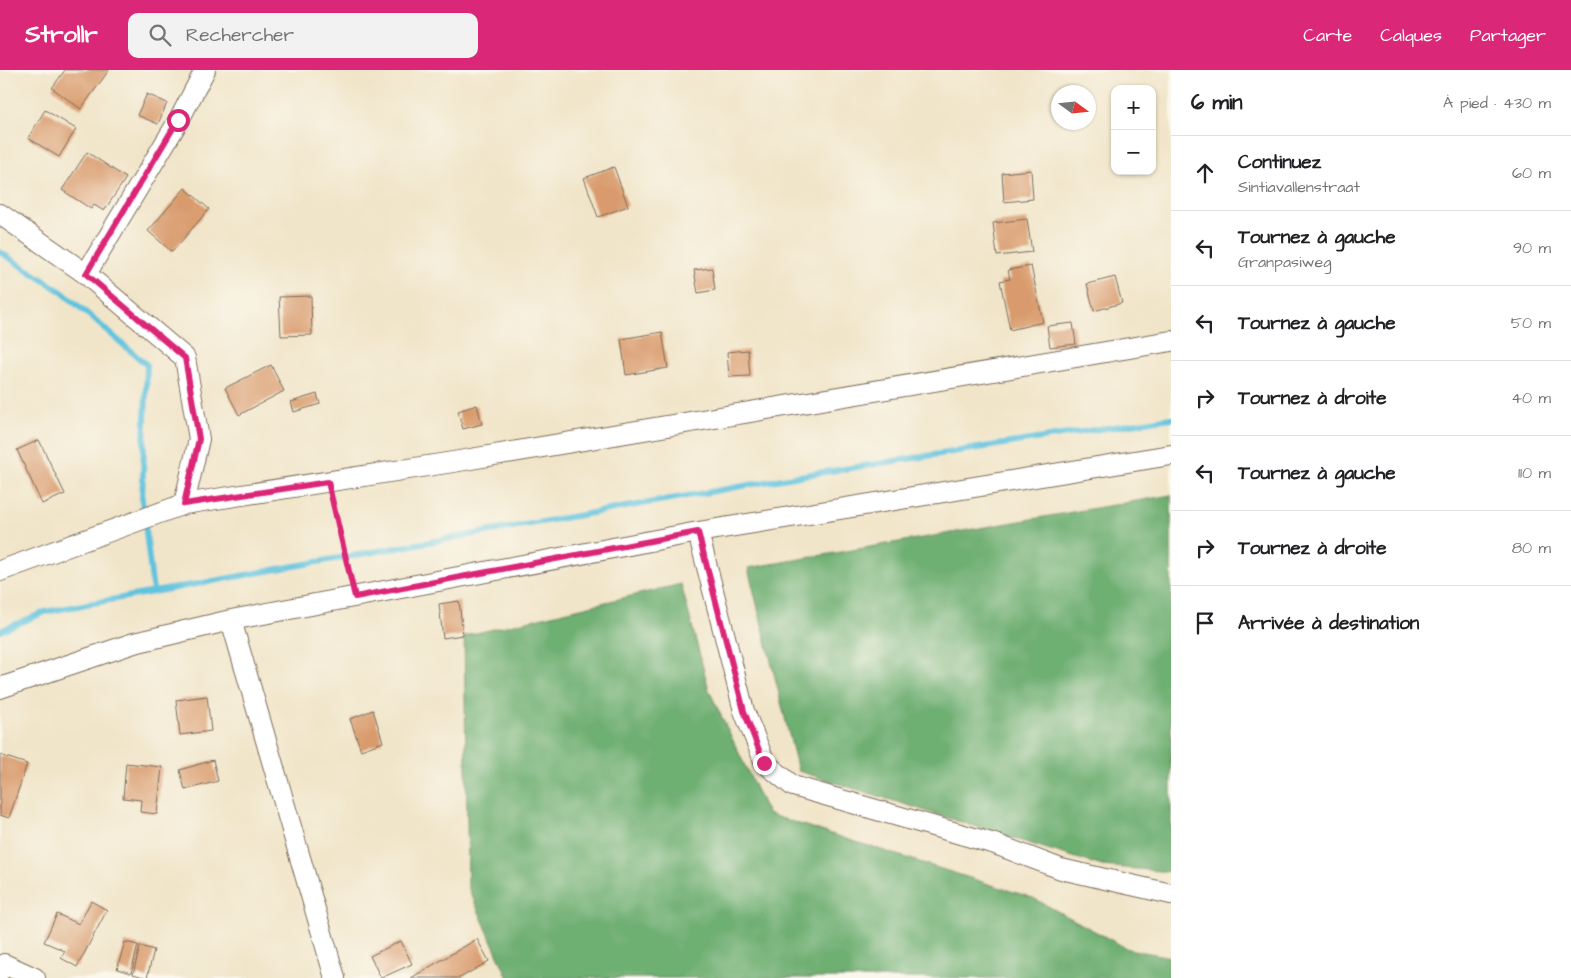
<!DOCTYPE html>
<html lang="fr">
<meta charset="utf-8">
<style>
:root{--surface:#fff;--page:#f2f2f2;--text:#202124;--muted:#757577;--line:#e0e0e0;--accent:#db2777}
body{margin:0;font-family:"Architects Daughter",sans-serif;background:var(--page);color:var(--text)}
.controls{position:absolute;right:15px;top:15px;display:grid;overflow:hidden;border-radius:10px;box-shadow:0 1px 4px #0004}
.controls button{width:45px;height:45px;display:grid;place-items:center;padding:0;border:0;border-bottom:1px solid var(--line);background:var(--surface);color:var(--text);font:25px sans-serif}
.compass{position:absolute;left:1051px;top:15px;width:45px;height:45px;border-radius:50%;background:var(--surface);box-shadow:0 1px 4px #0004;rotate:105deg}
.stop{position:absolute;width:15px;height:15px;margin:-11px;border:4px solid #db2777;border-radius:50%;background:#fff}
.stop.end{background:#db2777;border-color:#fff;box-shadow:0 1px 5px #0008}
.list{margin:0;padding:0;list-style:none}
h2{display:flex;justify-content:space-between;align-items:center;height:65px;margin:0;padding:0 20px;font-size:21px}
h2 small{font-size:16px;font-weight:400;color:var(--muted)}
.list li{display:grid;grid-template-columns:32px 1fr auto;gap:15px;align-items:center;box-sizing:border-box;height:75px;padding:0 20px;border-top:1px solid var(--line)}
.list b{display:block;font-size:19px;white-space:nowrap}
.list p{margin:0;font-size:16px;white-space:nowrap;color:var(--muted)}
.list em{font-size:16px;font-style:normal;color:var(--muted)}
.icon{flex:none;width:28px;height:28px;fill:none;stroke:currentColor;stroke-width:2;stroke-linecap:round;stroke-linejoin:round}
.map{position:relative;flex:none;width:1171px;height:908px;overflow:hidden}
header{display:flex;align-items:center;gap:30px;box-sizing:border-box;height:70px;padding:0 25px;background:var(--accent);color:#fff}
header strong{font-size:24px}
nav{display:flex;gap:28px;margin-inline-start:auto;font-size:18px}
.search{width:350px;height:45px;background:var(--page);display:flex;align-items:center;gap:12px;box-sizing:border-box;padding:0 18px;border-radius:10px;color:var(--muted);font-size:19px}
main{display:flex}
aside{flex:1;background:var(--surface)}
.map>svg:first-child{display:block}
.forest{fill:#6eaf72;stroke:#546c48}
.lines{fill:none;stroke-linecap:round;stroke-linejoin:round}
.stream{stroke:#60c3de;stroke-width:6}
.building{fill:#d99b6d}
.minor-casing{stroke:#7b6b5a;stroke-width:22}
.path{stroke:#7b6b5a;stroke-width:3;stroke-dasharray:1 4;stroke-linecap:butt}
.minor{stroke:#fff;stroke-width:20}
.route{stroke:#db2777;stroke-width:6}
</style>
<header>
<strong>Strollr</strong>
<div class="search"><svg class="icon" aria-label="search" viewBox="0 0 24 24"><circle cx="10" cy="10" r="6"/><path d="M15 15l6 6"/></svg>Rechercher</div>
<nav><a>Carte</a><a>Calques</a><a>Partager</a></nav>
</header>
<main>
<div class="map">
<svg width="1171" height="908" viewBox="0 0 1171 908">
<rect width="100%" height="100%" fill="#fbf7ec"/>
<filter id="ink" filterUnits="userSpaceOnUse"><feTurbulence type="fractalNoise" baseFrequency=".02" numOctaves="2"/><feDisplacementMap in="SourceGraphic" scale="10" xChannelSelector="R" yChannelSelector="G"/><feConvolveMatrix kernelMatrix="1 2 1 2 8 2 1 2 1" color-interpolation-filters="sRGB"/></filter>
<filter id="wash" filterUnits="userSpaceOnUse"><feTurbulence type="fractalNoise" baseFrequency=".0096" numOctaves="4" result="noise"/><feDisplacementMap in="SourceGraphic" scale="20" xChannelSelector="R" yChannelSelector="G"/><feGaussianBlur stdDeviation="1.12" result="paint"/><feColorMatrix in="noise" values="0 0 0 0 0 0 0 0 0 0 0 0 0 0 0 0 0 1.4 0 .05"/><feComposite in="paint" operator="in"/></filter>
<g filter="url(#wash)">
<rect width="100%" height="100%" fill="#f1e5c9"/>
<path class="forest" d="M1171 425V802L1102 796 798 701 748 498Z
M681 514 709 620 768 744 1033 828 1128 879 1171 887V908H508L468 817 464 566Z"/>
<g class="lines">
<path class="stream" d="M0 182 62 222 147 295 142 430 153 521
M0 561 45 542 289 497 805 405 1171 348"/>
</g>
<g id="blocks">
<path class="building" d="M65 0H109L81 39 52 18Z
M147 24 167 33 158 54 137 45Z
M45 40 76 59 59 87 28 68Z
M87 82 126 108 104 141 94 135 91 139 62 120Z
M614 97 628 136 598 147 584 108Z
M1031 100 1033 129 1004 132 1002 103Z
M185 118 209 139 172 182 148 161Z
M1027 149 1032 182 997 186 993 153Z
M1031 196 1043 252 1010 260 1000 211 1010 209 1008 200Z
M712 198 715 220 698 223 694 200Z
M1115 207 1122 233 1094 241 1087 214Z
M311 226 312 265 281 266 279 227Z
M1073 253 1076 274 1050 277 1047 256Z
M662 262 668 298 626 305 621 269Z
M748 280 750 306 729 307 727 282Z
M271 295 284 321 239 345 225 318Z
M317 324 320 334 294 342 291 332Z
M477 335 482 354 463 359 458 341Z
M39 370 65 424 42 434 17 380Z
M459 531 463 565 443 568 439 534Z
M207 626 211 661 180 665 176 630Z
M373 640 383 672 361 680 350 649Z
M0 685 27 694 9 748 0 745Z
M213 690 218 711 185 720 180 700Z
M126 693 162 697 157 744 140 742 141 730 123 728Z
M91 831 107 840 77 897 61 888 65 881 44 872 57 844 79 854Z
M477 869 489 891 460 908H411Z
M401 871 412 894 381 908 370 886Z
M125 872 138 875 131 903 117 899Z
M140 876 154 880 147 908 133 904Z"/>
</g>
</g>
<g filter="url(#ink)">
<use href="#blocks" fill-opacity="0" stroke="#7b6b5a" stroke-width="1"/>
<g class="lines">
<defs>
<path id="minor" d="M0 144 86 204 185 288 199 369 184 434
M86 204 179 50 205 0
M698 462 744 641 765 693 793 716 995 774 1061 799 1171 824
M0 501 184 434 453 392 1171 271
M231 550 335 908
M0 618 134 573 231 550 698 462 1171 385
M0 901 4 894 35 908"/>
</defs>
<use href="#minor" class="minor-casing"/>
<path class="path" d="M332 431 350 507"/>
<use href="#minor" class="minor"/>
</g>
</g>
<g class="lines" filter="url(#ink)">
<path class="route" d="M178 50 86 204 185 288 199 369 184 434 328 412 355 527 698 462 744 641 764 693"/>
</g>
</svg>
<div class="controls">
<button>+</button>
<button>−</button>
</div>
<svg class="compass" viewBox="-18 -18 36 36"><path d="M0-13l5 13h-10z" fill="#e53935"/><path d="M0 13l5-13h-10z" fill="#757577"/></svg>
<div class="stop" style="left:178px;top:50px"></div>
<div class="stop end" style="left:764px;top:693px"></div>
</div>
<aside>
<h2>6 min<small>À pied · 430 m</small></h2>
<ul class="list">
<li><svg class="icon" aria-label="ahead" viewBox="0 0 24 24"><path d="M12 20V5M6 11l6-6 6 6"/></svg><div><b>Continuez</b><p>Sintiavallenstraat</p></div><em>60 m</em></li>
<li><svg class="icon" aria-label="left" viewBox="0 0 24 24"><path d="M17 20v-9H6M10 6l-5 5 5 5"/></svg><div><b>Tournez à gauche</b><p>Granpasiweg</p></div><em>90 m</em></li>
<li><svg class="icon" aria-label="left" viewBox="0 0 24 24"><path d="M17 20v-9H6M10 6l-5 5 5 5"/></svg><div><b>Tournez à gauche</b></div><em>50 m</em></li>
<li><svg class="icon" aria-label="right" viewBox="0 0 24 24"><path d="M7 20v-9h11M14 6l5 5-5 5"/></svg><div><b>Tournez à droite</b></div><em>40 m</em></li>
<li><svg class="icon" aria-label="left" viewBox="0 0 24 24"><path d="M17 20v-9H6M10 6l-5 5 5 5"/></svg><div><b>Tournez à gauche</b></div><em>110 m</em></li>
<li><svg class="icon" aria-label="right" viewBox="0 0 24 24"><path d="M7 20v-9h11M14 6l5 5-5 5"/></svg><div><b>Tournez à droite</b></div><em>80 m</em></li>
<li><svg class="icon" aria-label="arrive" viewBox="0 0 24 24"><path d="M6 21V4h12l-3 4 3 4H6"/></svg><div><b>Arrivée à destination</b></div></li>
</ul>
</aside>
</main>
